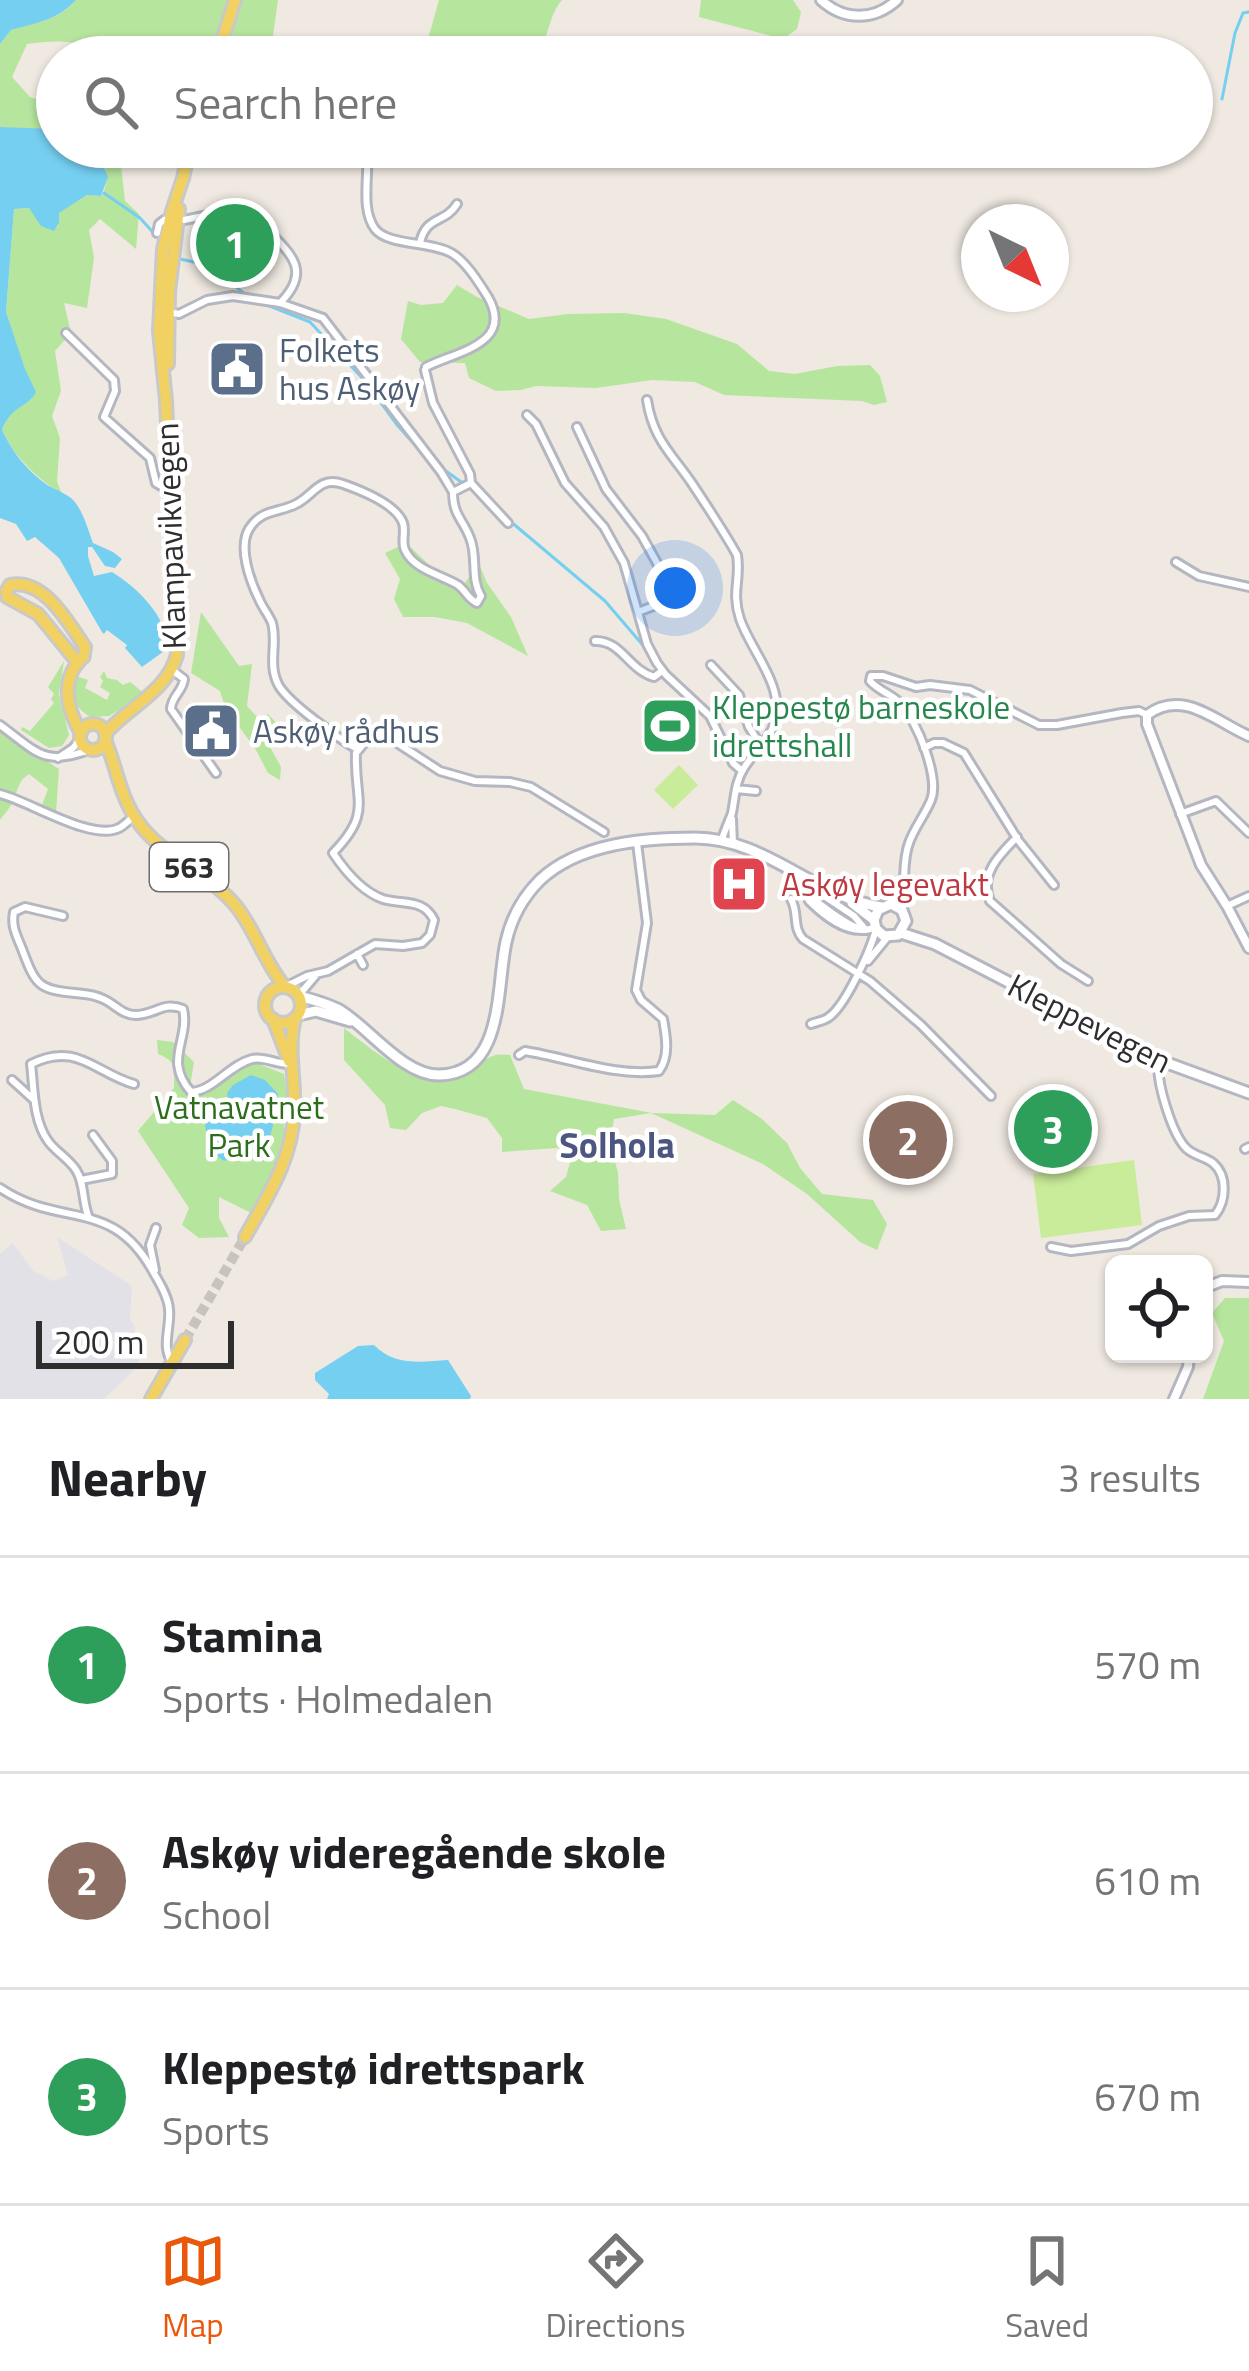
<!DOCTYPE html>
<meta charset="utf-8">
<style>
:root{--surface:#fff;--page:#f6f6f6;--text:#202124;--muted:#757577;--line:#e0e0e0;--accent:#ea580c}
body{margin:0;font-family:"Titillium Web",sans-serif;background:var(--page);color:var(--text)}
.controls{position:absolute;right:36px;bottom:36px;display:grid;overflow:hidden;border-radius:18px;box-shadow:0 3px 9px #0004}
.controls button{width:108px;height:108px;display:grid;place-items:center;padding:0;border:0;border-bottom:3px solid var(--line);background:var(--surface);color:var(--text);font:60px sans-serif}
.compass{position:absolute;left:961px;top:204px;width:108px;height:108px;border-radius:50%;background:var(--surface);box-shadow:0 3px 9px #0004;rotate:137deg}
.scale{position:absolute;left:36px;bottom:30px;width:198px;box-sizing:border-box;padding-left:12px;border:6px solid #2e2e2e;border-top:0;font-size:33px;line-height:42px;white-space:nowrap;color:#2e2e2e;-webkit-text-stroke:9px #fff;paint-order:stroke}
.you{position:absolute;left:675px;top:588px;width:42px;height:42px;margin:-30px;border:9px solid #fff;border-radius:50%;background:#1a73e8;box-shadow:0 0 0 18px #1a73e833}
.badge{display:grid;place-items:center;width:78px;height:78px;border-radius:50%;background:var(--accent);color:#fff;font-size:39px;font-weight:700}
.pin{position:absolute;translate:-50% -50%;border:6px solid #fff;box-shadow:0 3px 12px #0006}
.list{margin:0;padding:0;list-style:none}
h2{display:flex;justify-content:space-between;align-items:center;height:156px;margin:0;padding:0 48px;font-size:51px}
h2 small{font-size:39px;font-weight:400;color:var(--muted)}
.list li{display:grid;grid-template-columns:78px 1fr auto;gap:36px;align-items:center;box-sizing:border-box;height:216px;padding:0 48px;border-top:3px solid var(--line)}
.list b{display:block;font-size:45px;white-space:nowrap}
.list p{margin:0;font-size:39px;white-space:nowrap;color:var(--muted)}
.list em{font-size:39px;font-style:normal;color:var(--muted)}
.icon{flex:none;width:66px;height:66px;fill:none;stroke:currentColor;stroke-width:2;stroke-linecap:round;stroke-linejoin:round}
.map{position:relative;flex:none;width:1249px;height:1399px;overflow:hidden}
.search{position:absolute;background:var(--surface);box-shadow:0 3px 9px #0004;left:36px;right:36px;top:36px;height:132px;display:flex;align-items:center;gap:30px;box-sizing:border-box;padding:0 42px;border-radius:66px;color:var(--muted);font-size:45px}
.sheet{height:804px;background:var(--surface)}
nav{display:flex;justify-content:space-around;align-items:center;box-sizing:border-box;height:168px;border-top:3px solid var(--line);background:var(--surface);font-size:33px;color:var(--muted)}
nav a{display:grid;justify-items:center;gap:6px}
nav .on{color:var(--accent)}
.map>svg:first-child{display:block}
.industrial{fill:#e3e1e8}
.green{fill:#b6e59e}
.pitch{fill:#c9ec9a}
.water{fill:#75cff0}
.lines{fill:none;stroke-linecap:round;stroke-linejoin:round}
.stream{stroke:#75cff0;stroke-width:3}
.primary-tunnel{stroke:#c8c4bd;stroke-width:10;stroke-dasharray:10 5;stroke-linecap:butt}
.minor-casing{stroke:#b4b7c1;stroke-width:12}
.tertiary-casing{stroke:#b4b7c1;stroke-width:14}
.secondary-casing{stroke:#b4b7c1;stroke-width:15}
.primary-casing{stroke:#c9c9c9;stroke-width:16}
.minor{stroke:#fff;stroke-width:6}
.tertiary{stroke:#fff;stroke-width:8}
.secondary{stroke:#fff;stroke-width:9}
.primary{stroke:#f2d163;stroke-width:10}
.labels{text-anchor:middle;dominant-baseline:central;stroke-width:9;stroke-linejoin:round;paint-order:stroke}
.shield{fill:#fff;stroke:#6d6d6d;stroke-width:3}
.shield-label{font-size:30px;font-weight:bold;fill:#2e2e2e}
.service-label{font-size:33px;fill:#4e5e75;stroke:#fff;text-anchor:start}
.street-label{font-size:33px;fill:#2e2e2e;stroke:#fff}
.leisure-label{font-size:33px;fill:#27864d;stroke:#fff;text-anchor:start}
.health-label{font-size:33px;fill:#be3a42;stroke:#fff;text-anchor:start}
.park-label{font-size:33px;fill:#2c6e1b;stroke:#fff}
.neighbourhood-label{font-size:36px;font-weight:bold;fill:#4d5680;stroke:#fff}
</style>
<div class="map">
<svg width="1249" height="1399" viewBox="0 0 1249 1399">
<rect width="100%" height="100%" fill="#efe9e1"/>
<path class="industrial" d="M57 1237 132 1286 130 1320 134 1324 139 1365 104 1399H0V1254L13 1243 33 1271 53 1281 68 1275Z"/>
<path class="green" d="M76 0H278L270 57H102C81 37 53 41 27 44L12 77 30 97 57 106V131L0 127V44L11 30C36 22 58 21 76 0Z
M439 0H562C548 16 550 37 535 57H423Z
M701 0H793L801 12 797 29 783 39 699 17Z
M95 147H119L125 201 139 214 136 249 100 219 89 230 94 258 87 308 64 303 71 333 55 351 61 391 52 416 60 438 57 482 62 494C36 477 16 459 2 430L10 413 32 398 6 312 14 209 29 208 40 220 58 227V213L87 195 101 196C112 179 104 163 95 147Z
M457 285 477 297 529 319 568 314 624 313 666 319 737 344 769 371 795 374 837 366 870 365 880 376 887 402 874 405 862 401 724 395 695 382 652 380 596 388 536 386 521 390 496 391 469 378 465 363 420 362 401 339 408 301 421 305 443 303Z
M406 543 458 592 479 564 487 583 511 617 528 656 467 623 435 617H403L394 599 400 579 385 553Z
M201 612 239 666 252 664 247 706 261 721 268 714 280 727 265 738 281 767 280 780 268 773 256 750 225 707 220 691 191 673Z
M64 661 59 694 69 735 62 746 49 748 21 730 22 727 30 731 54 703 51 699 54 694 48 687Z
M104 671 107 678 117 680 123 685 130 682 145 694 109 716 91 717C74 709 73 696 76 679L79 677 88 680 85 688 107 700 110 693 100 687 103 681 100 677Z
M0 731 59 769 56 813 44 810 42 805 48 789 29 774C18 781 18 789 14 800 11 807 4 814 0 820Z
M344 1028C375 1052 429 1099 469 1072 486 1061 488 1052 510 1055L524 1089 652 1113 715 1115 733 1100 762 1119 787 1143 800 1168 822 1194 873 1200 887 1224 877 1250 860 1242 807 1194 763 1164 651 1113 614 1119 610 1142 618 1173 619 1199 626 1229 601 1231 587 1205 550 1191 566 1177 572 1155 557 1148 502 1152V1138L487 1118 455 1109 441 1106 422 1113 406 1130 390 1128 385 1105 344 1060Z
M157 1040 173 1042 194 1062 189 1093 193 1097 206 1094 228 1075 254 1062 284 1074 288 1099 284 1126 285 1151 253 1214 219 1197V1218L229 1237 199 1238 182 1225 189 1208 138 1131 174 1088C174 1068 178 1062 158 1054Z
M1225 1298H1249V1399H1203L1224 1341 1212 1313Z"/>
<path class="pitch" d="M679 765 698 785 673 809 654 790Z
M1047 1097 1084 1138 1059 1161 1022 1120Z
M1134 1160 1142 1225 1041 1238 1033 1174Z"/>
<path class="water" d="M0 0H76C58 20 36 23 11 30L0 44Z
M0 127 54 129 57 131V147H95L108 177 101 196 87 195 59 213V223L54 231 41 226 29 208 14 209 6 312 25 369 36 392C28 408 12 404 2 430 12 451 26 470 46 484 53 489 65 493 71 498 82 507 88 530 93 543L113 552 122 559 115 568 105 566 92 547H88V556L94 576 112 572C137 587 169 618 167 649L142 667 125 648 127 645 107 630 104 634 102 632 59 558 35 537 27 541 16 524 0 518Z
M251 1075 265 1080 278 1094 276 1105H229L227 1093 233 1085Z
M248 1113 271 1115 274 1121 268 1145 224 1161C212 1154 207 1137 205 1124L213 1117Z
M374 1345C394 1366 421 1362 448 1360L471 1396 470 1399H327L329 1394 315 1380V1373L358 1346Z"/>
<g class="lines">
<path class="stream" d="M1222 99 1235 33 1243 13 1249 12
M104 193 140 218 160 240
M180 259 212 266 248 297
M262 303 310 322 365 381 398 426 422 453
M439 466 475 492
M510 521 605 601 647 650"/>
<path class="primary-tunnel" d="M185 1340 245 1237"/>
<defs>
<path id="minor" d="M366 147C371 172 359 207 375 229 388 246 433 241 453 254 467 263 479 283 488 297 515 345 454 352 426 367
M368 159 389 160 392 147
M184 220 213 214 237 228 266 229C293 255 311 272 280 303
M157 233 159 224 164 220
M420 243C426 215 445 224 457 204
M168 312 179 314 207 300 233 296 280 303 323 318 441 472 453 492 471 483 470 474 433 403 425 370
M66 333 114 380 115 391 104 417 150 458 156 483 166 489
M647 400C653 439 671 453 691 482 707 506 723 530 737 555 741 580 731 591 740 619 751 651 785 686 775 722 769 741 753 753 744 768 735 782 735 798 732 813 729 821 725 830 722 839
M527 415 536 424 565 483 604 527 624 563 647 644 657 663 666 675 710 716 733 763 742 771
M577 427 606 489 642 536 657 563 669 600 638 612
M471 483 508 523
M1176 562 1199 576 1249 587
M595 641C621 640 629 670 654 677L662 671
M711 665 739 695 749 727 761 746
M172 670 184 679C183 691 171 697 171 709L216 773
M0 725C38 753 44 767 92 749
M924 748 934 743H943L964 753 1018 840 1054 885
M357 749C338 738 290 704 279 686 267 665 278 644 272 623 269 615 262 607 259 599 250 581 238 547 249 529 261 509 279 513 296 504 314 495 319 476 343 484 360 490 396 504 403 523 406 532 401 542 405 550 414 570 442 575 458 585 466 591 468 599 477 603L481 596C470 578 478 557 470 538 463 519 453 516 453 492
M58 758 73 748 81 738
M736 789 756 791
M0 794C27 800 92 842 119 828 125 825 129 820 134 816
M1180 814 1216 801 1249 833
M732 819 733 844
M1017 837C999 855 979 875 990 901L1061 964 1088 981
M801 878 802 888C812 899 850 929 865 930 868 930 872 928 875 928
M810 896 809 901C823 915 842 931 863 930
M810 896 821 894 854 916 865 929
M791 899C799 913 792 927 803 939L870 981 921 1025 991 1096
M1227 906 1249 896
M900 908C907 887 901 864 909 843 914 828 925 815 931 800 940 778 917 720 900 703 891 694 879 691 870 681L871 676H883L916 687 930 685 970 690 1039 725H1057L1122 713 1139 711 1147 715
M63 916 25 907 14 912C11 927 17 936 22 949 35 983 37 990 75 993 85 994 94 994 103 999 115 1004 123 1016 137 1015 156 1014 164 1001 183 1009 190 1040 163 1060 191 1092 213 1091 229 1065 252 1059 265 1056 277 1065 291 1064
M357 954 363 965
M868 961 886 939
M287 986 307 976 328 971 375 944 403 946 422 943 430 935 434 920C423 898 403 905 383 899 363 892 345 871 333 853 373 812 354 801 356 753L369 737 385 735 440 771 475 781 510 782 531 787 604 832
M299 995 316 975
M811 1024C816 1022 824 1021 829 1017 846 1005 871 949 876 929
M519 1055 525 1051C569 1058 614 1077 659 1071 670 1056 666 1036 663 1019L641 1000 636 990 647 923 637 843
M12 1080 33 1099
M1245 1149 1249 1147
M81 1180 112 1174V1161L93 1135
M0 1188C62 1230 113 1195 155 1275 161 1285 168 1297 169 1309 171 1327 161 1347 172 1362
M89 1218C82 1203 85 1183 76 1170 69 1159 56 1152 48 1141 33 1120 34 1089 31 1064 77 1041 95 1073 134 1084
M1051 1247 1071 1251 1128 1244 1159 1226 1189 1216 1215 1215C1226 1201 1228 1176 1213 1163 1205 1157 1195 1156 1187 1149 1172 1135 1155 1079 1159 1060
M155 1270 150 1245 156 1228"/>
<path id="tertiary" d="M821 0C844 21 874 21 897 0
M1249 736C1216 722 1183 688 1147 715V724L1201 865 1227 906 1249 948
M1204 1288 1222 1281 1249 1282
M1174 1399 1188 1367 1189 1354"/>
<path id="secondary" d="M852 903 874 920 876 929 884 936 898 935 906 921 902 910 891 904 878 910 874 920
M901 933 935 944 1159 1060 1249 1093
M299 996C313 1000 329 1004 341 1011 370 1029 403 1075 439 1075 505 1074 496 987 506 942 511 919 523 897 540 880 579 843 645 838 695 838 766 838 815 898 882 907
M298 1015 316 1011 350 1021"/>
<path id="primary" d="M217 57 235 0
M183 179 189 147
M168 364 169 292 179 209
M78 663 38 614 7 597 6 592 10 585C44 578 68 622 85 647 82 665 87 650 76 665 61 686 69 713 81 733
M80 737a13 13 0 1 1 26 0a13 13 0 1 1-26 0Z
M105 734C129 706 166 693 177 655L166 401 159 331 163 249 172 211 183 178
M105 740C116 765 120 796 136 819 160 856 208 872 236 906 256 931 264 962 285 987
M265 1005a18 18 0 1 1 36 0a18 18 0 1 1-36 0Z
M273 1019 289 1061
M245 1237C267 1197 292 1160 294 1113 296 1081 287 1050 295 1018
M151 1399 185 1340"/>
</defs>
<use href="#minor" class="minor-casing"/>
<use href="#tertiary" class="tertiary-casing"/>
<use href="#secondary" class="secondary-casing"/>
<use href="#primary" class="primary-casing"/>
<use href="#minor" class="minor"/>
<use href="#tertiary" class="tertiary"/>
<use href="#secondary" class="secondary"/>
<use href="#primary" class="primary"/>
</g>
<defs>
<symbol id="civic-square" viewBox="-11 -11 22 22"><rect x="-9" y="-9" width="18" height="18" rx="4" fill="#5c6f8a" stroke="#fff"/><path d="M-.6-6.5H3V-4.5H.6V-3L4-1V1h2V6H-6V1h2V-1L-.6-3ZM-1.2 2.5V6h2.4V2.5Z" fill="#fff"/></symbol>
<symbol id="stadium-square" viewBox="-11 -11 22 22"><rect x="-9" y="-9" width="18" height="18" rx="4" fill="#2e9e5b" stroke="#fff"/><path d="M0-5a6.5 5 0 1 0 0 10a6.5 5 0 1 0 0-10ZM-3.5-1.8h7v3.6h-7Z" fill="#fff"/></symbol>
<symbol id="hospital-square" viewBox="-11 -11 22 22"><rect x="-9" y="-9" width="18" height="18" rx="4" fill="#e0444e" stroke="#fff"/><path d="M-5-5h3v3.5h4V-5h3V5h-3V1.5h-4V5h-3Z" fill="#fff"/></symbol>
</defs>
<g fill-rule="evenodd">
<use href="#civic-square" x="204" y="336" width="66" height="66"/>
<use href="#stadium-square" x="637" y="693" width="66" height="66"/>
<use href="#civic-square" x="178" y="698" width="66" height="66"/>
<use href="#hospital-square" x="706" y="851" width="66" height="66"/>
</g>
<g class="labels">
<rect class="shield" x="150" y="843" width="78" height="48" rx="9"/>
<g class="shield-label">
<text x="189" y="867">563</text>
</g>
<g class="service-label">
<text x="279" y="350">Folkets<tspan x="279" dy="38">hus Askøy</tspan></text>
<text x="253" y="731">Askøy rådhus</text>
</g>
<g class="street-label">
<text transform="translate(170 536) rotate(-92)">Klampavikvegen</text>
<text transform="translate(1090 1023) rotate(27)">Kleppevegen</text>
</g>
<g class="leisure-label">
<text x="712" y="707">Kleppestø barneskole<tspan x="712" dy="38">idrettshall</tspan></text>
</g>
<g class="health-label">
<text x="781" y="884">Askøy legevakt</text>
</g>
<g class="park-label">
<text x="239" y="1107">Vatnavatnet<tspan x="239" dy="38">Park</tspan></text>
</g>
<g class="neighbourhood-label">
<text x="617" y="1144">Solhola</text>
</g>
</g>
</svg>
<div class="controls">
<button><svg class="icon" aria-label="locate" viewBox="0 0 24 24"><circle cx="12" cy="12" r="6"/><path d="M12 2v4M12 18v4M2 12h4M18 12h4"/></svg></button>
</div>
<svg class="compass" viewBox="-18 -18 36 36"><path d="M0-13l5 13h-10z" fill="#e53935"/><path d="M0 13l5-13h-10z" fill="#757577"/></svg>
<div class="scale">200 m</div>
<div class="you"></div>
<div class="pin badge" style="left:235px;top:243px;background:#2e9e5b">1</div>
<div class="pin badge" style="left:908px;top:1140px;background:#8d6e63">2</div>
<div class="pin badge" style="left:1053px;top:1129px;background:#2e9e5b">3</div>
<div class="search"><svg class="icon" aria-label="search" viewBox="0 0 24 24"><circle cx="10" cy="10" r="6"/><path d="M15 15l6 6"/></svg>Search here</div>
</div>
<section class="sheet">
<h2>Nearby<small>3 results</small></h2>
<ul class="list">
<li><span class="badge" style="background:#2e9e5b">1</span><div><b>Stamina</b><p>Sports · Holmedalen</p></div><em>570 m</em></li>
<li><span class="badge" style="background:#8d6e63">2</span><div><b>Askøy videregående skole</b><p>School</p></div><em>610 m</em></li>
<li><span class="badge" style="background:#2e9e5b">3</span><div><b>Kleppestø idrettspark</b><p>Sports</p></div><em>670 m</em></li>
</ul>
</section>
<nav>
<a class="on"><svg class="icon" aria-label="map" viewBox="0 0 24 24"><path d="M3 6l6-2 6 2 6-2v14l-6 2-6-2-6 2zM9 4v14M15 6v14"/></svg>Map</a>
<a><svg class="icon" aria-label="directions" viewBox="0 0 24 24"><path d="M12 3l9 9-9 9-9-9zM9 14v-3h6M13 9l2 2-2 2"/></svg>Directions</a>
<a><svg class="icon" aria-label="saved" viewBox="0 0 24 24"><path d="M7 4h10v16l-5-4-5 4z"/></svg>Saved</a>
</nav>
